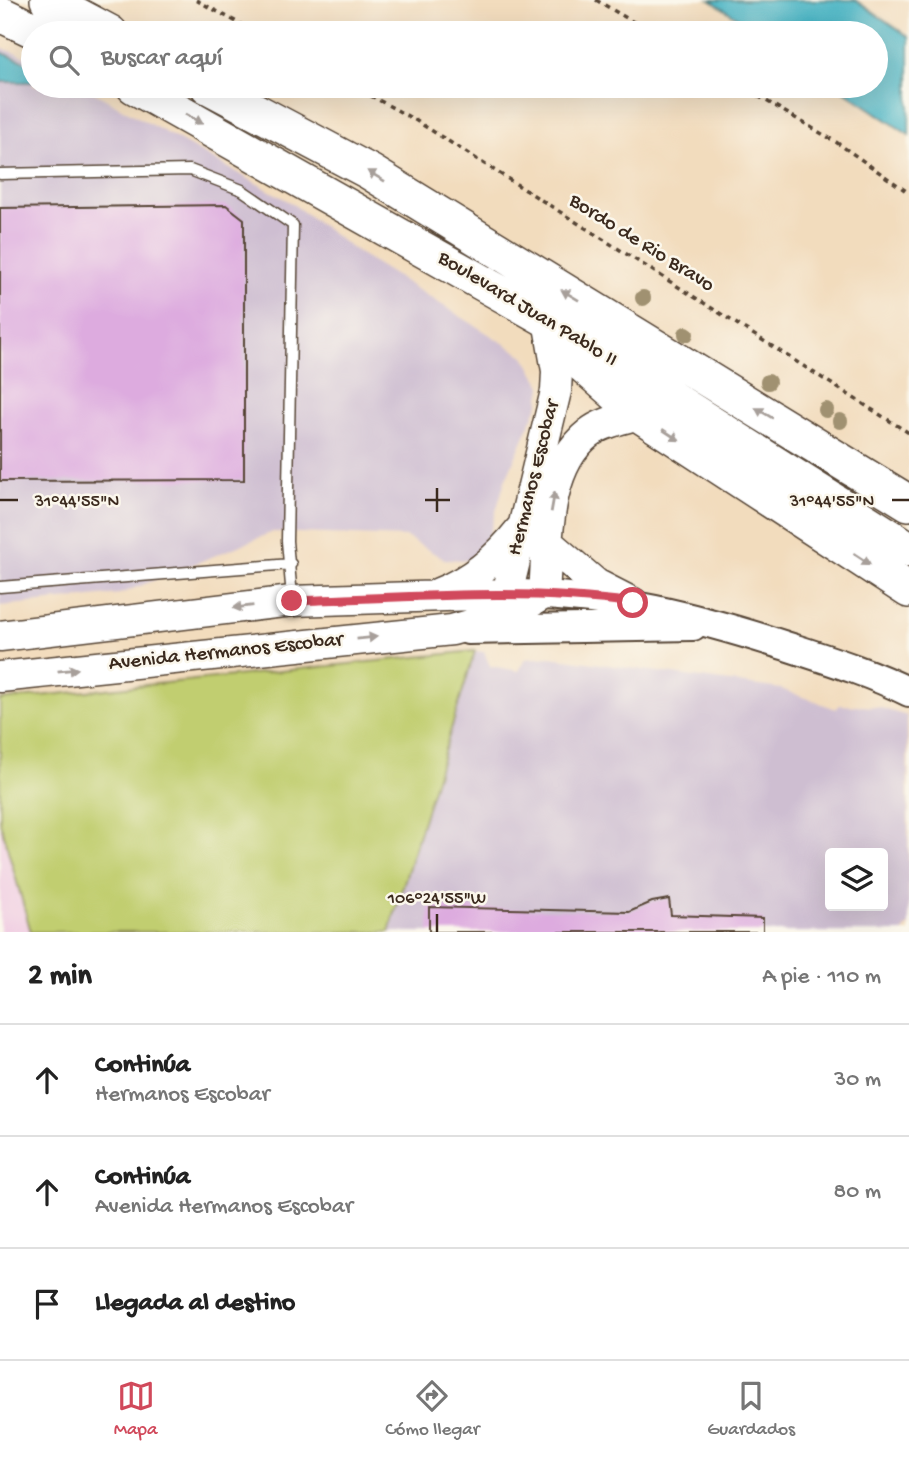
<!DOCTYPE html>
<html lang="es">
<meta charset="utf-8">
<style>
:root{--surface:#fff;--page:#f2f2f2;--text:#222;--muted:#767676;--line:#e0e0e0;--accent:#d1495b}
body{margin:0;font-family:"Gochi Hand",sans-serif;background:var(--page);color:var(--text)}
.controls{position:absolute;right:21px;bottom:21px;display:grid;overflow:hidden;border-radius:7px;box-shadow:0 7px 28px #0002}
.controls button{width:63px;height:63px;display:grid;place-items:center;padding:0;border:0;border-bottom:2px solid var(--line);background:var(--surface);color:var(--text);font:35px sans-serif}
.stop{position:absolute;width:21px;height:21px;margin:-16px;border:5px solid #d1495b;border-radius:50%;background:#fff}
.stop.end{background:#d1495b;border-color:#fff;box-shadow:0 2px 7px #0008}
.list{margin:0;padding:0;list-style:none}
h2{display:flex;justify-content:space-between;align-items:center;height:91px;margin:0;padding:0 28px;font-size:30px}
h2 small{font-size:23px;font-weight:400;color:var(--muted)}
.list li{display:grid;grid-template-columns:46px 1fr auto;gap:21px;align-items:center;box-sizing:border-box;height:112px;padding:0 28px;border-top:2px solid var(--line)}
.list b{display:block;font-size:26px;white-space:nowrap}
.list p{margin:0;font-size:23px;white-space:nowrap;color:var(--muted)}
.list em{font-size:23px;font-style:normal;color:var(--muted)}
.icon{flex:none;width:38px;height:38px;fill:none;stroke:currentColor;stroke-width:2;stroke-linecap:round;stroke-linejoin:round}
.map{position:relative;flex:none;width:909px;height:932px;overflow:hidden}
.search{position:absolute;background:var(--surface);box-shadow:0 7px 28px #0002;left:21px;right:21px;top:21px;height:77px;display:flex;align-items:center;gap:18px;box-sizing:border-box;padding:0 24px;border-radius:38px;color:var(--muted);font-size:26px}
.sheet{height:427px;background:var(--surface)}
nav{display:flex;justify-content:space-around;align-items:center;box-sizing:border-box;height:98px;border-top:2px solid var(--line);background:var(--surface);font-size:19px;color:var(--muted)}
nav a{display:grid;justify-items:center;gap:4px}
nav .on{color:var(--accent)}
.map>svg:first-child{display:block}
.built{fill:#f1d0e3}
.industrial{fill:#cebed1;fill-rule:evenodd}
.green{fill:#c1ce70;stroke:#7e7c47;stroke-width:2}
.water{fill:#47b4c4;stroke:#416f71;stroke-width:2}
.building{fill:#ddabdf}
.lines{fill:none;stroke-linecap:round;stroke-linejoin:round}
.lane-casing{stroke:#564536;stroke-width:13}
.secondary-casing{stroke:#564536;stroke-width:32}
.primary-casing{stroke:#564536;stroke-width:33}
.highway-casing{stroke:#564536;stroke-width:38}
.path{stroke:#564536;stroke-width:3.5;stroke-dasharray:5 5;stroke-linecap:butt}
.lane{stroke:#fff;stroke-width:10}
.secondary{stroke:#fff;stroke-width:28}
.primary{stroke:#fff;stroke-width:30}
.highway{stroke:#fff;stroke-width:35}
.tree{fill:#a09171}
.oneway{fill:#a79f9a}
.route{stroke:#d1495b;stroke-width:9}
.ticks{fill:none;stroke:#3b2a1e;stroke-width:2.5}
.labels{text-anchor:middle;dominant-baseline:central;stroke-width:5;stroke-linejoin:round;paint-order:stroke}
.street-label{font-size:21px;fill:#3b2a1e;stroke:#fbf7ec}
.ticks-label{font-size:18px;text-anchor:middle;fill:#3b2a1e;stroke:#fbf7ec;stroke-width:5;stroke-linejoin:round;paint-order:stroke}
</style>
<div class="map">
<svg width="909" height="932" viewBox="0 0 909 932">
<rect width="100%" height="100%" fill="#fbf7ec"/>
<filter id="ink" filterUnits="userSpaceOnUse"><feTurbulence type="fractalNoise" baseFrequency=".0143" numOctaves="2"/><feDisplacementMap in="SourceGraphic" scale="14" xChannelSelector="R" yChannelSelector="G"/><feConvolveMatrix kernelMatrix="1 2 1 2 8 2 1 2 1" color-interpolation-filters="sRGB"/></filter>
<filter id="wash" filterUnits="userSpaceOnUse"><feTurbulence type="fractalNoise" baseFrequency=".00686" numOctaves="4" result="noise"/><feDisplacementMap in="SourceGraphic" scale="28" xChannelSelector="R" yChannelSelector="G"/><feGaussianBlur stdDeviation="1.57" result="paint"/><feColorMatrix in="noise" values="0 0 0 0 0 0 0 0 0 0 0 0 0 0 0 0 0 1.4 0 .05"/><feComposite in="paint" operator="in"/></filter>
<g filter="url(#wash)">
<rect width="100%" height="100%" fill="#f2dcbd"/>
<path class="built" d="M0 822 31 932H0Z"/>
<path class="industrial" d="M0 47 33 60V86H82L290 202 357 252 524 356 542 386 539 403 505 481 485 548 468 560 444 559 406 537 273 532 120 594 0 606Z
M475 651 484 652 490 666 519 671 525 659 550 657 781 689 836 709 840 705 877 707 907 716 909 924 903 932H389ZM830 853H883V906H830Z"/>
<path class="green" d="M475 651 389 932H31L0 822V700Z"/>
<path class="water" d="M710 0H855L909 37V135L837 86H876V33H761Z
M0 52 33 65V82H0Z"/>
<g id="blocks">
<path class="building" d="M226 205 244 219V480L0 481V208Z
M669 899 671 915 763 918V932H429V907L629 912 652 902Z"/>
</g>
</g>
<g filter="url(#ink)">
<use href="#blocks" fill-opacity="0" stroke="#564536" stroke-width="2"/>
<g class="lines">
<defs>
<path id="lane" d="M0 174 190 170 242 190 293 225 287 541 292 597
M0 587 291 564"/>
<path id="secondary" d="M521 594C613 596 696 617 783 645 826 659 869 672 909 692
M468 630 693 626"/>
<path id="primary" d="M548 543 596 584 633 603
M439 593C473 580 498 558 520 530
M0 636 292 601 507 594 556 391 557 371 548 320
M0 677 452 630 513 613 544 594C548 543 544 468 589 433 602 422 623 419 639 414"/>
<path id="highway" d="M48 0 110 33
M0 14 40 33
M134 86 548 320 909 549
M208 86 370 172 909 503
M578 338 576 346 583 365 639 414 909 590"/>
</defs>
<use href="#lane" class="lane-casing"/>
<use href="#secondary" class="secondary-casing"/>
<use href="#primary" class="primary-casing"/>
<use href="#highway" class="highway-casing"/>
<path class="path" d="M196 0 257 33
M596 0 652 33
M353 86 415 120 909 433
M741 86 836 142 909 193"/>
<use href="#lane" class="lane"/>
<use href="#secondary" class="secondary"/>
<use href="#primary" class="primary"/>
<use href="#highway" class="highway"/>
</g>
<g class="tree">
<circle cx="643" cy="298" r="8"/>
<circle cx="686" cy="334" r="8"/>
<circle cx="768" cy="382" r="8"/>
<circle cx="826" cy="410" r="8"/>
<circle cx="840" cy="421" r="8"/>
</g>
<defs><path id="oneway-solid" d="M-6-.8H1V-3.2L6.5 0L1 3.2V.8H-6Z" transform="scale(1.75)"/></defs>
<g class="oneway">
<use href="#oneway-solid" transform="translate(194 119) rotate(29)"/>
<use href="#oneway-solid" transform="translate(376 176) rotate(-149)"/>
<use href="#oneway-solid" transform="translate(570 295) rotate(-149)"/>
<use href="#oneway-solid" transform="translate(764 413) rotate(-149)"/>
<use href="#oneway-solid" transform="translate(671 435) rotate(33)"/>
<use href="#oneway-solid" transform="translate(553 502) rotate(-80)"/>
<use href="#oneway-solid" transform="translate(862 559) rotate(33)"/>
<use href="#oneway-solid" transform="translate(243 607) rotate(173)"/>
<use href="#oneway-solid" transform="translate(367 638) rotate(-6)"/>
<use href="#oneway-solid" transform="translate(68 670) rotate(-6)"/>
</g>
</g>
<g class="lines" filter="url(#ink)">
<path class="route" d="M292 601C406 598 520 587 633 603"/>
</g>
<path class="ticks" d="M437 488V512M0 500H18M425 500H450M892 500H909M437 914V932"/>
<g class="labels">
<g class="street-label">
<text transform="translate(641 244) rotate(32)">Bordo de Rio Bravo</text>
<text transform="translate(527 310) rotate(31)">Boulevard Juan Pablo II</text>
<text transform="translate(535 478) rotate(-76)">Hermanos Escobar</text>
<text transform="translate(226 653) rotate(-6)">Avenida Hermanos Escobar</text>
</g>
</g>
<g class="ticks-label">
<text x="77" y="506">31°44'55"N</text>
<text x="832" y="506">31°44'55"N</text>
<text x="437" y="903">106°24'55"W</text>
</g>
</svg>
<div class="controls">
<button><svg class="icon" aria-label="layers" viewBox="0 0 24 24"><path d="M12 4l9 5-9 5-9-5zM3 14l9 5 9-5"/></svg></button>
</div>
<div class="stop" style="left:633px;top:603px"></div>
<div class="stop end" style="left:292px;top:601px"></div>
<div class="search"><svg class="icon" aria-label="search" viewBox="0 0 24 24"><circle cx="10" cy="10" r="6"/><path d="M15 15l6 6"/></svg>Buscar aquí</div>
</div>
<section class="sheet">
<h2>2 min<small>A pie · 110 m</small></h2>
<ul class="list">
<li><svg class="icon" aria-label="ahead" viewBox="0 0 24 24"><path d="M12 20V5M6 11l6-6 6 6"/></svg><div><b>Continúa</b><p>Hermanos Escobar</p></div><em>30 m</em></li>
<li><svg class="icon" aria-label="ahead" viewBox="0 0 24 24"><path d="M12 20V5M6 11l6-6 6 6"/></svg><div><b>Continúa</b><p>Avenida Hermanos Escobar</p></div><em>80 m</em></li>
<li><svg class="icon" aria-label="arrive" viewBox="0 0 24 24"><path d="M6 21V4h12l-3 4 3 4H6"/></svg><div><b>Llegada al destino</b></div></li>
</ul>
</section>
<nav>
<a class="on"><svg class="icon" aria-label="map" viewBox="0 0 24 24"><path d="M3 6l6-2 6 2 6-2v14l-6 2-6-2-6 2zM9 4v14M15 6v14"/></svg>Mapa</a>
<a><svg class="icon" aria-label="directions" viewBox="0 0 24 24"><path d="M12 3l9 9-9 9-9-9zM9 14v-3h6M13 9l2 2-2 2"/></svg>Cómo llegar</a>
<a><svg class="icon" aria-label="saved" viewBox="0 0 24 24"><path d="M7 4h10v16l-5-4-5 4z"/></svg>Guardados</a>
</nav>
